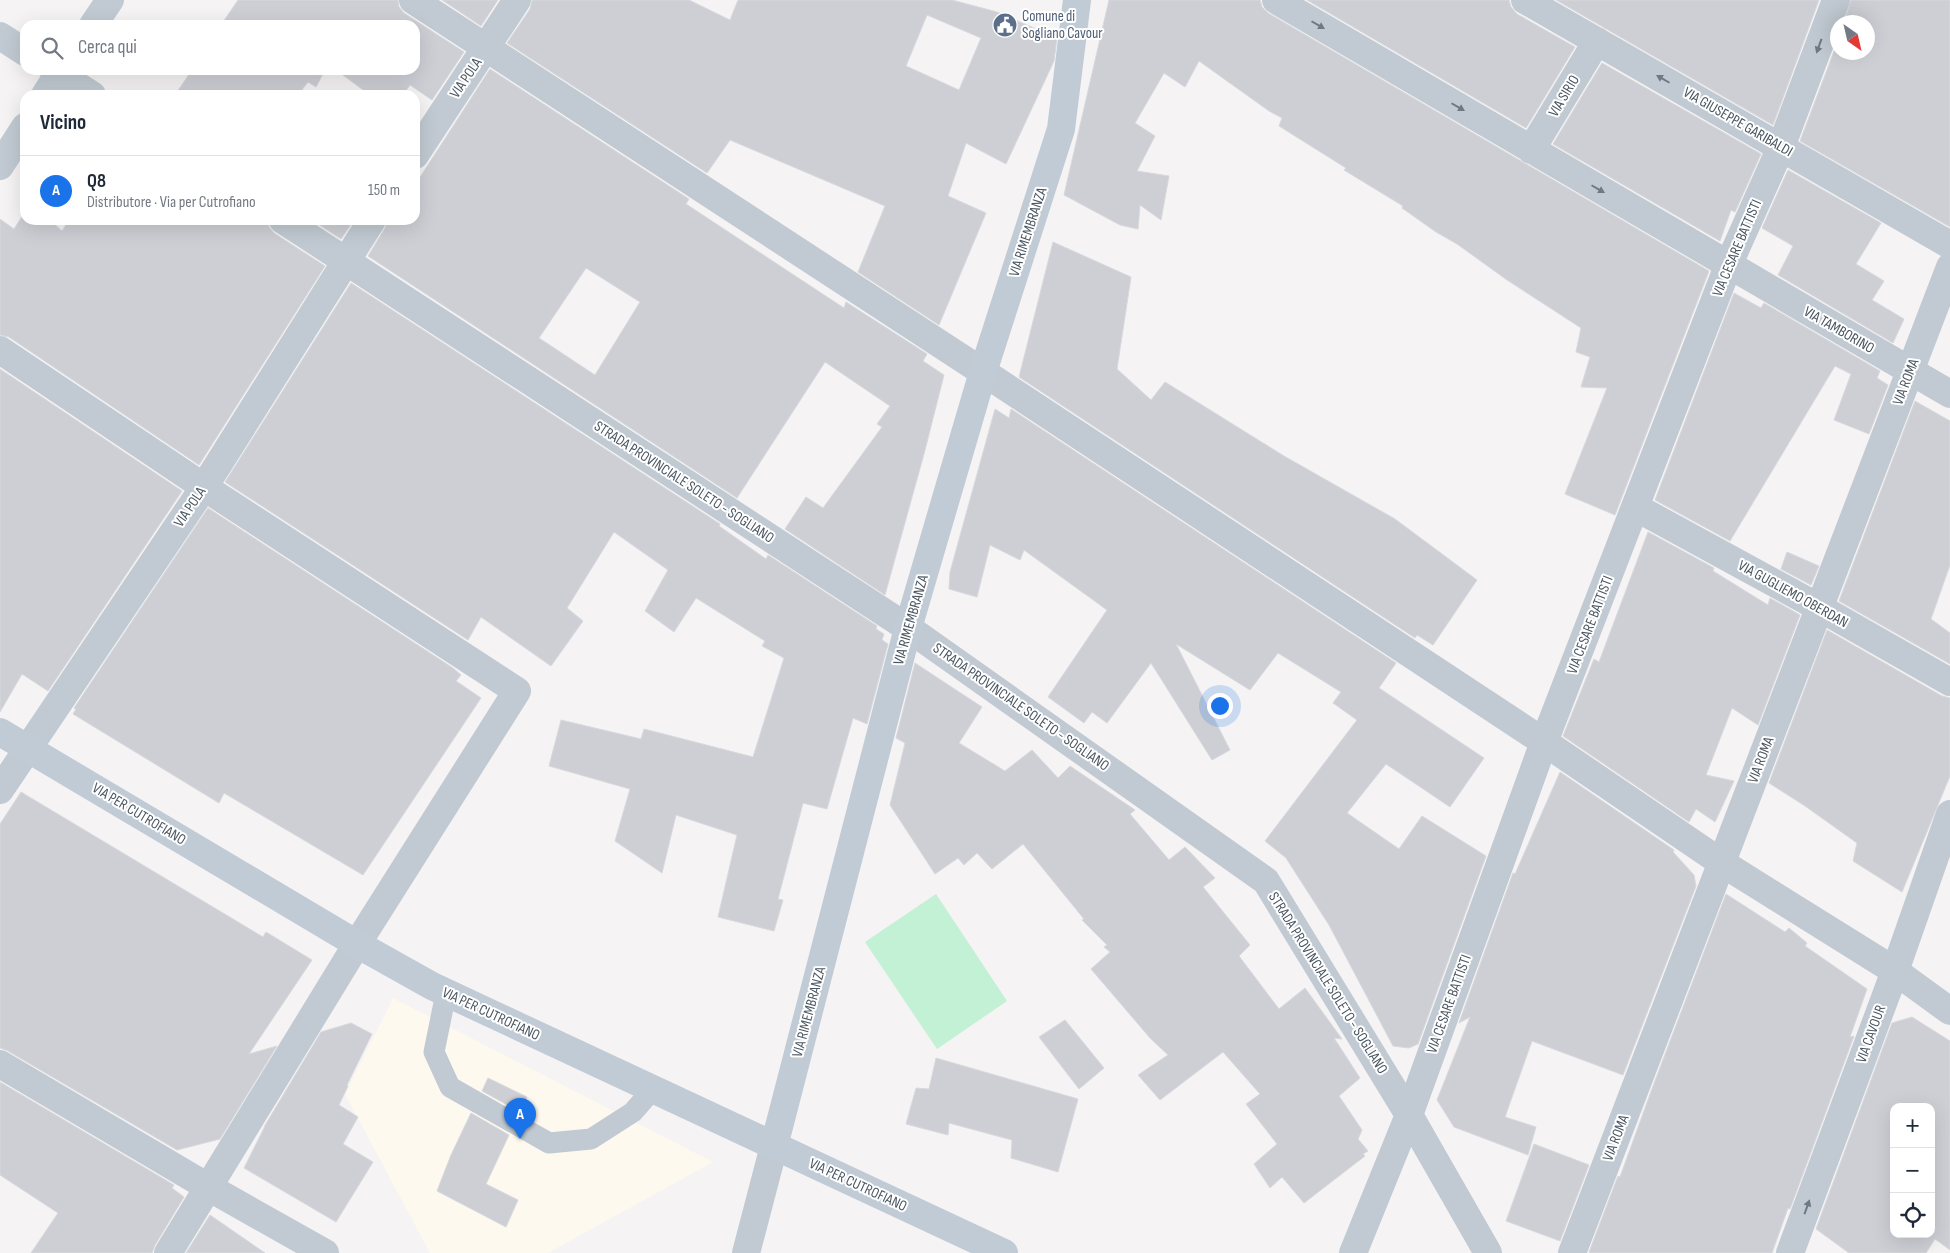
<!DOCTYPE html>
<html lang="it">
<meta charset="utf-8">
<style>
:root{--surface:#fff;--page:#f6f6f7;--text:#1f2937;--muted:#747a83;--line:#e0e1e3;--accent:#1a73e8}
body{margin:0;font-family:"Sofia Sans Condensed",sans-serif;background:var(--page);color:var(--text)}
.controls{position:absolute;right:15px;bottom:15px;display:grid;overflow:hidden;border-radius:10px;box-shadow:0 5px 20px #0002}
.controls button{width:45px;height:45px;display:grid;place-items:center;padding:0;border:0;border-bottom:1px solid var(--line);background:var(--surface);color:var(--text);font:25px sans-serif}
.compass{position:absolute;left:1830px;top:15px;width:45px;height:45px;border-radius:50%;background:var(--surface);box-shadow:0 5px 20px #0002;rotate:146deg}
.you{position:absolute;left:1219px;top:705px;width:18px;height:18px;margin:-12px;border:4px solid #fff;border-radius:50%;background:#1a73e8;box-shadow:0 0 0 8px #1a73e833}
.badge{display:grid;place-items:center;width:32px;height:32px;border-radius:50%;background:var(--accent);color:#fff;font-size:16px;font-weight:700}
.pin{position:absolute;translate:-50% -41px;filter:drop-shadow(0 1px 2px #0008)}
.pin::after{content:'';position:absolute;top:26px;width:18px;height:15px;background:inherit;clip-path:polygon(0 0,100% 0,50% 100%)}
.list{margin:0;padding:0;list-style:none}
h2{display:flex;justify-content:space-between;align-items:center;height:65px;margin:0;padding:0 20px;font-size:21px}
h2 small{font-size:16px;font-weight:400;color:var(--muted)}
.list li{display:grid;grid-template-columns:32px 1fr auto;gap:15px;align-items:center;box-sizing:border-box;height:70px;padding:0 20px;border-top:1px solid var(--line)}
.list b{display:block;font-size:19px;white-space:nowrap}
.list p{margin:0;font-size:16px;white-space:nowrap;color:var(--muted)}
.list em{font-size:16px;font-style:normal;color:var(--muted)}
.icon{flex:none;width:28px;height:28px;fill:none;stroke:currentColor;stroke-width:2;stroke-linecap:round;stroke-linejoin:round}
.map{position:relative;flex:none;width:1950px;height:1253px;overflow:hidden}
.search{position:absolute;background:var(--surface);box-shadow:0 5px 20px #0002;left:20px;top:20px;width:400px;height:55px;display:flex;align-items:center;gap:12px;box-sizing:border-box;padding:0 18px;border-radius:15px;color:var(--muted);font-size:19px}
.panel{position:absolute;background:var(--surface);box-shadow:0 5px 20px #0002;left:20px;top:90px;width:400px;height:135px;border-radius:15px}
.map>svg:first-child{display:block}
.commercial{fill:#fdf9ef}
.green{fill:#c3f1d5}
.building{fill:#cdcfd5;stroke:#d7d9de;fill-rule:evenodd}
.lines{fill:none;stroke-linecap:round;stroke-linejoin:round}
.lane{stroke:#c1cad2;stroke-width:21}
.street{stroke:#c1cad2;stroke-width:28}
.secondary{stroke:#c1cbd6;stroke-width:28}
.oneway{fill:#6e7983}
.labels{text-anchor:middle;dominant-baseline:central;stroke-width:4;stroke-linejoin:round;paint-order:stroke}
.service-label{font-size:15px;fill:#4e5e75;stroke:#fff;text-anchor:start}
.street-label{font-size:15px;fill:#4a5661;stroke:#fff}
</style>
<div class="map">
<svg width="1950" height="1253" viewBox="0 0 1950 1253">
<rect width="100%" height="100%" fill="#f5f3f3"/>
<path class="commercial" d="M393 998 713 1162 548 1253H430L345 1094Z"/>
<path class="green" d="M936 894 1007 1001 937 1049 865 942Z"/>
<path class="building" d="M238 0H398L399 7 404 13 464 52 432 100 410 85 403 95H370L336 70H415V25H221Z
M442 0H498L481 26Z
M532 0H689L730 20 738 0H952L997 12 1057 38 1054 61 1006 164 966 143 948 196 986 213 939 325 858 272 885 206 730 140 707 173 507 43 530 9ZM927 15 981 38 959 90 906 66Z
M1109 0H1260L1262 7 1268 13 1709 271 1615 515 1565 494 1607 388 1581 387 1590 357 1576 352 1581 328 1507 280 1457 244 1436 232 1402 208 1403 206 1344 170 1346 168 1279 126 1282 118 1269 111 1199 61 1185 87 1164 73 1135 123 1155 136 1137 171 1169 176 1161 220 1140 205 1138 229 1120 225 1064 195Z
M1307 0H1509L1511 7 1517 14 1575 47 1526 128Z
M1556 0H1819L1773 125Z
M1851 0H1950V227L1800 141 1838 41V52H1868V22H1844Z
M1602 63 1761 154 1735 212 1731 210 1720 241 1553 144Z
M490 69 689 199 686 204 844 308 846 302 927 354 923 361 944 375 924 454 885 595 785 529 806 497 823 508 882 427 877 424 890 406 825 362 737 498 368 256 385 228 388 220H415V185ZM586 268 640 302 595 375 539 338Z
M192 70H325L316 87 308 82 298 95H175Z
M1788 170 1881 223 1856 264 1884 281 1872 300 1904 319 1893 343 1778 275 1793 246 1762 228Z
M25 212V220H50L62 231 69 220H268L269 227 274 233 325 266 199 465 9 337 0 335V219L14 229Z
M312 220H354L341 239Z
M1053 242 1131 277 1117 369 1151 400 1165 382 1284 456 1395 519 1477 580 1433 645 1417 635 1415 638 1019 377Z
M351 283 720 524 719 526 766 559 768 555 877 626 876 629 884 634 882 640 888 644 867 724 853 718 827 809 803 803 778 899 783 900 774 931 718 917 737 835 676 815 662 873 615 841 630 789 549 766 561 720 641 739 644 729 753 757 784 658 762 646 765 641 696 598 674 632 645 611 668 570 614 532 567 608 583 621 551 666 481 617 468 640 225 482Z
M1734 293 1761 308 1764 303 1880 371 1877 378 1888 385 1869 434 1834 420 1851 374 1835 366 1730 541 1655 500Z
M0 369 182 491 48 691 22 674 0 712Z
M1915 401 1950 421V565L1931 619 1950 633V664L1839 601Z
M995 409 1009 418 1011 409 1396 663 1379 688 1484 758 1450 807 1386 764 1347 813 1399 849 1422 816 1486 856 1418 1044 1409 1048 1393 1046 1329 925 1286 858 1265 841 1357 720 1333 703 1341 692 1278 653 1250 690 1176 644 1230 750 1212 760 1151 663 1107 723 1092 712 1084 723 1048 697 1107 610 1024 550 1020 560 990 545 977 597 949 589 950 572Z
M208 508 453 668 461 675 456 681 481 698 363 875 224 793 219 803 73 714 76 709 74 708Z
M1648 532 1714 568 1713 571 1768 605 1770 598 1800 615 1758 725 1732 708 1706 775 1734 781 1715 822 1696 809 1689 822 1563 736 1594 659 1599 662Z
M1787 552 1819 566 1811 585 1781 569Z
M1827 630 1942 696 1950 698V776L1902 892 1853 861 1857 843 1805 806 1769 783Z
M915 663 982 707 959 743 1005 771 1032 750 1058 778 1070 766 1135 810 1130 814 1169 860 1185 847 1215 878 1203 887 1250 945 1239 956 1279 1009 1305 988 1342 1039 1334 1038 1360 1078 1339 1096 1362 1130 1358 1139 1368 1151 1363 1154 1365 1156 1304 1203 1282 1177 1270 1188 1254 1164 1277 1144 1246 1104 1260 1094 1223 1052 1160 1100 1138 1075 1168 1055 1150 1038 1091 969 1110 952 1104 947 1107 945 1082 920 1084 919 1023 844 992 869 977 853 964 865 958 858 935 874 890 805 905 743 896 738Z
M1560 772 1674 850 1673 852 1694 875 1696 886 1623 1075 1532 1041 1505 1117 1536 1127 1528 1155 1454 1127 1437 1100 1470 1017 1459 1023 1513 873 1515 874Z
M21 792 263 937 266 932 312 960 249 1054 277 1046 220 1139 177 1150 8 1051 0 1048V824Z
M1726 894 1785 932 1789 928 1807 943 1805 946 1867 989 1850 1037 1854 1036 1790 1209 1788 1208 1772 1253H1590L1589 1252 1618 1176 1620 1177 1653 1086Z
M1912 1017 1950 1041V1250L1935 1239 1926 1253H1849L1816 1229 1892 1023ZM1894 1107H1931V1234H1894Z
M1065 1020 1104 1068 1079 1089 1039 1037Z
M351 1023 372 1034 347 1085 348 1086 339 1105 358 1117 343 1144 373 1162 336 1222 244 1168 265 1126 264 1127 321 1032Z
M936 1058 1078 1099 1058 1172 1011 1158 1012 1140 949 1123 948 1135 906 1124 916 1088 929 1089Z
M488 1078 527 1097 520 1112 482 1091Z
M0 1082 174 1185 172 1188 184 1197 155 1245 152 1253H31L58 1213 0 1175Z
M471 1113 509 1135 486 1184 518 1200 506 1227 437 1191 451 1155Z
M1534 1144 1589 1165 1560 1241 1506 1221Z
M210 1215 265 1253H186Z"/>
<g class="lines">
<path class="lane" d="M446 993 434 1052 450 1087 549 1143 591 1139 633 1112 653 1089"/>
<path class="street" d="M413 0 983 372 1544 742 1722 863 1895 971 1950 1011
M1276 0 1950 394
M1525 0 1950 245
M93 25 110 0
M0 36 25 52
M53 70 92 95
M45 95 61 70
M1531 150 1597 41
M415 155 517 0
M0 166 25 127
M283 220 908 628 1266 881 1409 1115 1488 1253
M0 350 204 487 517 691 357 944 168 1253
M1635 507 1820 608 1950 682
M0 790 204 487 372 220
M0 1064 208 1187 325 1253
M746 1253 774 1146
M1353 1253 1409 1115 1544 742 1635 507 1728 266 1781 147 1836 0
M1572 1253 1950 267
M1790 1253 1895 971 1950 814"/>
<path class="secondary" d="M0 732 357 944 432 986 1004 1253
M774 1146 908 628 983 372 1061 129 1077 0"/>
</g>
<defs><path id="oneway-solid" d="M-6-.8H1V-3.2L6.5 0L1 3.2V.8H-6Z" transform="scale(1.25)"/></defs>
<g class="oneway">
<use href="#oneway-solid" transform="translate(1318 25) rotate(30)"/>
<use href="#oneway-solid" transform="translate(1819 46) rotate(110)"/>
<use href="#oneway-solid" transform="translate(1663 79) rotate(-150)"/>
<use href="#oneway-solid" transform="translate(1458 107) rotate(30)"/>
<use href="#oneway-solid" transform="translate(1598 189) rotate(30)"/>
<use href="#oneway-solid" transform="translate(1807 1207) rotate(-70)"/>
</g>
<defs>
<symbol id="civic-disc" viewBox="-11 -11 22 22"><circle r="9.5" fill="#5c6f8a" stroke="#fff"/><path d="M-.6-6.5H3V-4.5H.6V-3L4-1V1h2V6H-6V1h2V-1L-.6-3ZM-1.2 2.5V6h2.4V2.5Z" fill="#fff"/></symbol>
</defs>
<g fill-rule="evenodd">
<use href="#civic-disc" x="991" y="11" width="28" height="28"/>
</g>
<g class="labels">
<g class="service-label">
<text x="1022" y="16">Comune di<tspan x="1022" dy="17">Sogliano Cavour</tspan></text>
</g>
<g class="street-label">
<text transform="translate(466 78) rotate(-56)">VIA POLA</text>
<text transform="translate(1564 96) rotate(-59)">VIA SIRIO</text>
<text transform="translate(1738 122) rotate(30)">VIA GIUSEPPE GARIBALDI</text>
<text transform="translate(1028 232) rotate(-72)">VIA RIMEMBRANZA</text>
<text transform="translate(1737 248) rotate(-67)">VIA CESARE BATTISTI</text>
<text transform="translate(1839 330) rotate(30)">VIA TAMBORINO</text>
<text transform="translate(1906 382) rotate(-69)">VIA ROMA</text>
<text transform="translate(684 482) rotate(33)">STRADA PROVINCIALE SOLETO - SOGLIANO</text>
<text transform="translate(190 507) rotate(-56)">VIA POLA</text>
<text transform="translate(1793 594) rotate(29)">VIA GUGLIEMO OBERDAN</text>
<text transform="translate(911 620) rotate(-74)">VIA RIMEMBRANZA</text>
<text transform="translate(1590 625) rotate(-69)">VIA CESARE BATTISTI</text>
<text transform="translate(1021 707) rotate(35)">STRADA PROVINCIALE SOLETO - SOGLIANO</text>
<text transform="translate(1761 760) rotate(-69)">VIA ROMA</text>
<text transform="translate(139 814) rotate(31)">VIA PER CUTROFIANO</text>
<text transform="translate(1328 983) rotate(58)">STRADA PROVINCIALE SOLETO - SOGLIANO</text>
<text transform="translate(1449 1004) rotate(-70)">VIA CESARE BATTISTI</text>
<text transform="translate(809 1012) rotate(-75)">VIA RIMEMBRANZA</text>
<text transform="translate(491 1014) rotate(25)">VIA PER CUTROFIANO</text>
<text transform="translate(1871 1034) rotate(-70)">VIA CAVOUR</text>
<text transform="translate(1616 1138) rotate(-69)">VIA ROMA</text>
<text transform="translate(858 1185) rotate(25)">VIA PER CUTROFIANO</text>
</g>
</g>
</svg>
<div class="controls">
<button>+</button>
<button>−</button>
<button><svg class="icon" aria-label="locate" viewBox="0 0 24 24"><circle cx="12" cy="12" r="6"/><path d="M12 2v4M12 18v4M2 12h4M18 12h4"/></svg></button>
</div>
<svg class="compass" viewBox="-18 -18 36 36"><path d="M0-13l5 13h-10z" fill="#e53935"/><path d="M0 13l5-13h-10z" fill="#747a83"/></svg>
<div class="you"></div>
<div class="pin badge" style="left:520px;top:1139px">A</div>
<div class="search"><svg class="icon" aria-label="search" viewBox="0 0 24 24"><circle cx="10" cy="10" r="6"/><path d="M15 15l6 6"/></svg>Cerca qui</div>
<section class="panel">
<h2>Vicino<small></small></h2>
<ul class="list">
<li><span class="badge">A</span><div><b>Q8</b><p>Distributore · Via per Cutrofiano</p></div><em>150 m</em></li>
</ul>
</section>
</div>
